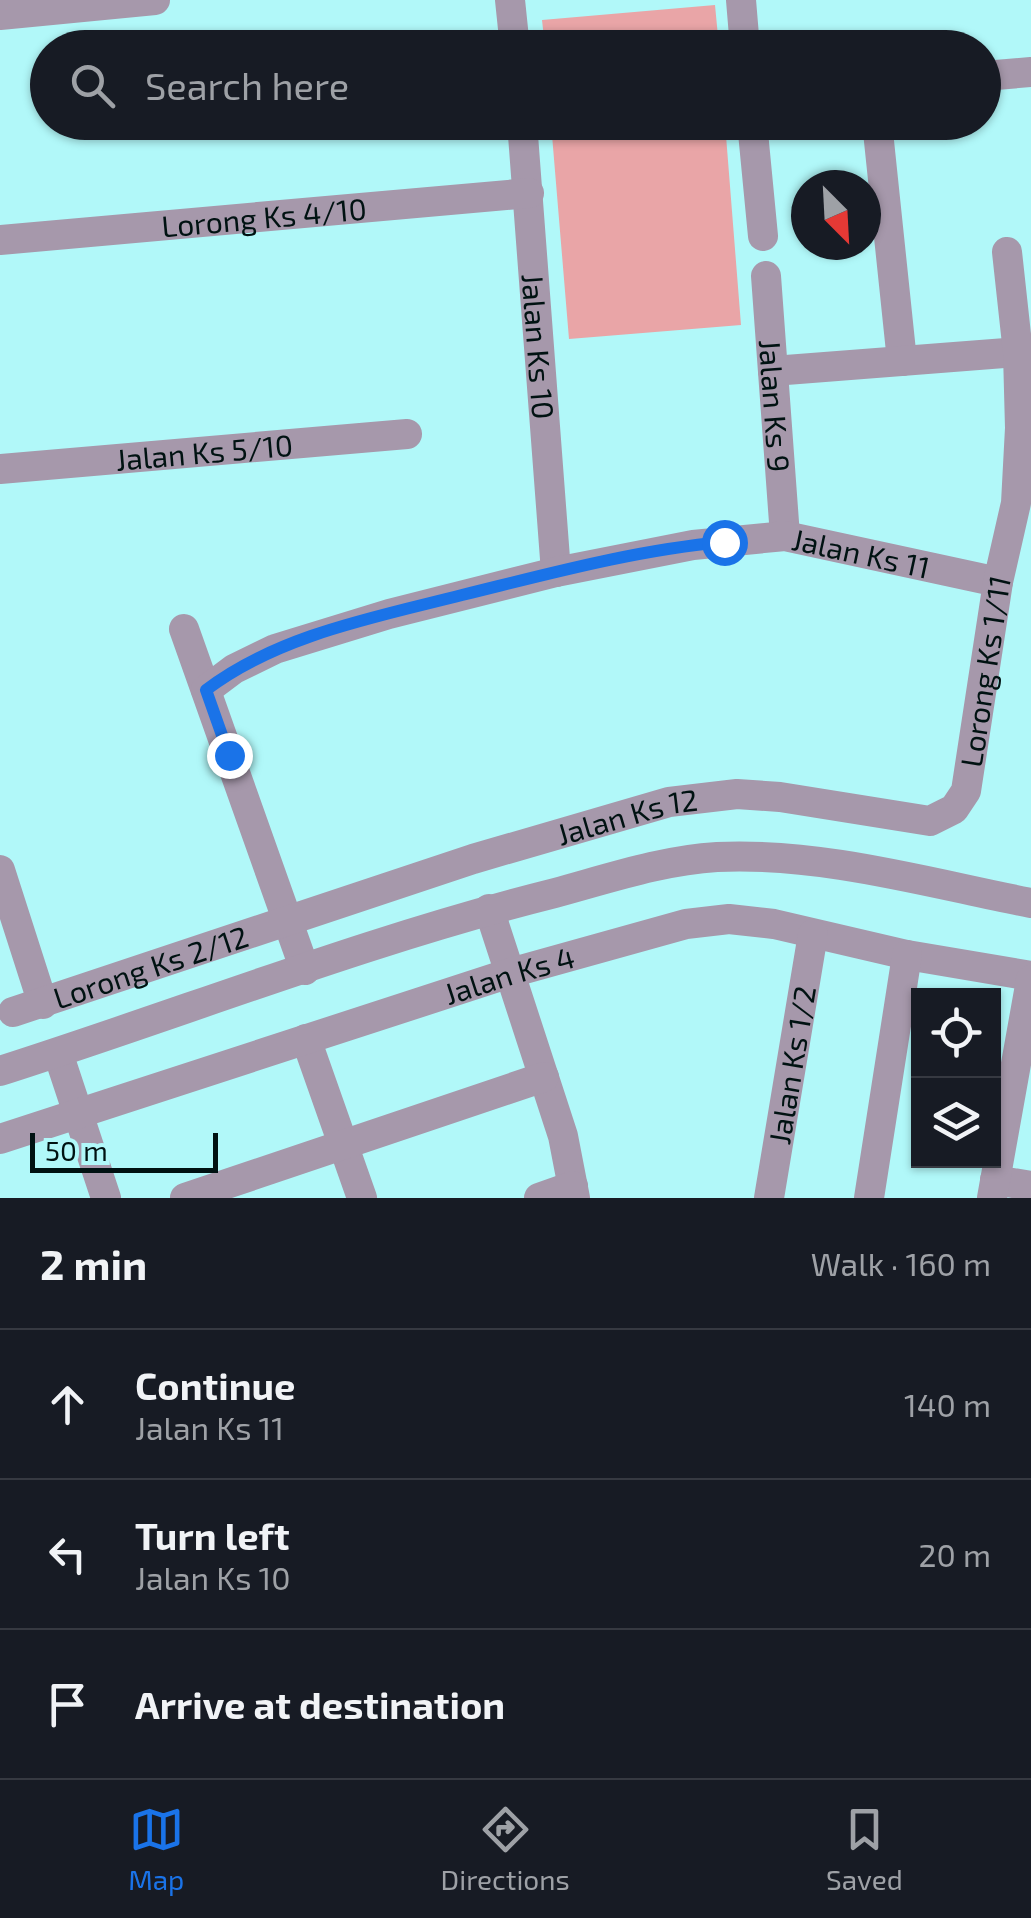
<!DOCTYPE html>
<meta charset="utf-8">
<style>
:root{--surface:#171b24;--page:#20242c;--text:#f1f3f6;--muted:#9ea1a6;--line:#363941;--accent:#1a73e8}
body{margin:0;font-family:"Exo 2",sans-serif;background:var(--page);color:var(--text)}
.controls{position:absolute;right:30px;bottom:30px;display:grid;overflow:hidden;border-radius:0px;box-shadow:0 2px 8px #0004}
.controls button{width:90px;height:90px;display:grid;place-items:center;padding:0;border:0;border-bottom:2px solid var(--line);background:var(--surface);color:var(--text);font:50px sans-serif}
.compass{position:absolute;left:791px;top:170px;width:90px;height:90px;border-radius:50%;background:var(--surface);box-shadow:0 2px 8px #0004;rotate:156deg}
.scale{position:absolute;left:30px;bottom:25px;width:188px;box-sizing:border-box;padding-left:10px;border:5px solid #001212;border-top:0;font-size:28px;line-height:35px;white-space:nowrap;color:#001212;-webkit-text-stroke:8px #b1f8f9;paint-order:stroke}
.stop{position:absolute;width:30px;height:30px;margin:-22px;border:8px solid #1a73e8;border-radius:50%;background:#fff}
.stop.end{background:#1a73e8;border-color:#fff;box-shadow:0 2px 10px #0008}
.list{margin:0;padding:0;list-style:none}
h2{display:flex;justify-content:space-between;align-items:center;height:130px;margin:0;padding:0 40px;font-size:42px}
h2 small{font-size:32px;font-weight:400;color:var(--muted)}
.list li{display:grid;grid-template-columns:65px 1fr auto;gap:30px;align-items:center;box-sizing:border-box;height:150px;padding:0 40px;border-top:2px solid var(--line)}
.list b{display:block;font-size:38px;white-space:nowrap}
.list p{margin:0;font-size:32px;white-space:nowrap;color:var(--muted)}
.list em{font-size:32px;font-style:normal;color:var(--muted)}
.icon{flex:none;width:55px;height:55px;fill:none;stroke:currentColor;stroke-width:2;stroke-linecap:round;stroke-linejoin:round}
.map{position:relative;flex:none;width:1031px;height:1198px;overflow:hidden}
.search{position:absolute;background:var(--surface);box-shadow:0 2px 8px #0004;left:30px;right:30px;top:30px;height:110px;display:flex;align-items:center;gap:25px;box-sizing:border-box;padding:0 35px;border-radius:55px;color:var(--muted);font-size:38px}
.sheet{height:580px;background:var(--surface)}
nav{display:flex;justify-content:space-around;align-items:center;box-sizing:border-box;height:140px;border-top:2px solid var(--line);background:var(--surface);font-size:28px;color:var(--muted)}
nav a{display:grid;justify-items:center;gap:5px}
nav .on{color:var(--accent)}
.map>svg:first-child{display:block}
.green{fill:#e9a5a7}
.lines{fill:none;stroke-linecap:round;stroke-linejoin:round}
.minor{stroke:#a698ab;stroke-width:30}
.route{stroke:#1a73e8;stroke-width:12}
.labels{text-anchor:middle;dominant-baseline:central;stroke-width:10;stroke-linejoin:round;paint-order:stroke}
.street-label{font-size:30px;fill:#001212;stroke:#b1f8f9}
</style>
<div class="map">
<svg width="1031" height="1198" viewBox="0 0 1031 1198">
<rect width="100%" height="100%" fill="#b1f8f9"/>
<path class="green" d="M715 5 719 47H545L542 20Z
M551 123H725L741 325 569 339Z"/>
<g class="lines">
<g class="minor">
<path d="M510 0 515 48"/>
<path d="M741 0 745 48"/>
<path d="M0 15 155 0"/>
<path d="M984 76 1031 72"/>
<path id="s1" d="M522 122 556 572"/>
<path d="M752 122 763 236"/>
<path d="M877 122 902 361"/>
<path id="s2" d="M0 240 529 193"/>
<path id="s3" d="M766 276 785 536"/>
<path d="M773 371 1031 351"/>
<path id="s4" d="M0 469 407 434"/>
<path d="M184 629 305 970"/>
<path id="s5" d="M206 690 234 669 275 649 389 614 556 572 693 545 785 536 998 582"/>
<path d="M0 870 43 1004"/>
<path d="M489 909 563 1136 575 1198"/>
<path id="s6" d="M13 1012 473 859 669 802 737 794 780 797 930 821 954 809 966 791 998 582 1016 503 1020 428 1018 353 1007 252"/>
<path d="M306 1039 362 1198"/>
<path d="M58 1053 106 1198"/>
<path d="M0 1071C185 1012 367 940 555 893 607 879 663 860 717 857 822 852 929 883 1031 903"/>
<path id="s7" d="M0 1139 510 973 686 924 729 919 774 924 907 955 1031 976"/>
<path d="M995 1180 1031 1186"/>
<path d="M185 1198 544 1077"/>
<path d="M539 1198 573 1186"/>
<path id="s8" d="M769 1198 813 934"/>
<path d="M869 1198 907 955"/>
<path d="M992 1198 1031 980"/>
</g>
</g>
<g class="lines">
<path class="route" d="M229 755 206 690C278 635 376 617 462 595 548 574 635 550 724 542"/>
</g>
<g class="labels">
<g class="street-label">
<text stroke="none"><textPath href="#s2" startOffset="265">Lorong Ks 4/10</textPath></text>
<text stroke="none"><textPath href="#s1" startOffset="225">Jalan Ks 10</textPath></text>
<text stroke="none"><textPath href="#s3" startOffset="130">Jalan Ks 9</textPath></text>
<text stroke="none"><textPath href="#s4" startOffset="205">Jalan Ks 5/10</textPath></text>
<text stroke="none"><textPath href="#s5" startOffset="682">Jalan Ks 11</textPath></text>
<text stroke="none"><textPath href="#s6" startOffset="1122">Lorong Ks 1/11</textPath></text>
<text stroke="none"><textPath href="#s6" startOffset="645">Jalan Ks 12</textPath></text>
<text stroke="none"><textPath href="#s6" startOffset="145">Lorong Ks 2/12</textPath></text>
<text stroke="none"><textPath href="#s7" startOffset="535">Jalan Ks 4</textPath></text>
<text stroke="none"><textPath href="#s8" startOffset="135">Jalan Ks 1/2</textPath></text>
</g>
</g>
</svg>
<div class="controls">
<button><svg class="icon" aria-label="locate" viewBox="0 0 24 24"><circle cx="12" cy="12" r="6"/><path d="M12 2v4M12 18v4M2 12h4M18 12h4"/></svg></button>
<button><svg class="icon" aria-label="layers" viewBox="0 0 24 24"><path d="M12 4l9 5-9 5-9-5zM3 14l9 5 9-5"/></svg></button>
</div>
<svg class="compass" viewBox="-18 -18 36 36"><path d="M0-13l5 13h-10z" fill="#e53935"/><path d="M0 13l5-13h-10z" fill="#9ea1a6"/></svg>
<div class="scale">50 m</div>
<div class="stop" style="left:724px;top:542px"></div>
<div class="stop end" style="left:229px;top:755px"></div>
<div class="search"><svg class="icon" aria-label="search" viewBox="0 0 24 24"><circle cx="10" cy="10" r="6"/><path d="M15 15l6 6"/></svg>Search here</div>
</div>
<section class="sheet">
<h2>2 min<small>Walk · 160 m</small></h2>
<ul class="list">
<li><svg class="icon" aria-label="ahead" viewBox="0 0 24 24"><path d="M12 20V5M6 11l6-6 6 6"/></svg><div><b>Continue</b><p>Jalan Ks 11</p></div><em>140 m</em></li>
<li><svg class="icon" aria-label="left" viewBox="0 0 24 24"><path d="M17 20v-9H6M10 6l-5 5 5 5"/></svg><div><b>Turn left</b><p>Jalan Ks 10</p></div><em>20 m</em></li>
<li><svg class="icon" aria-label="arrive" viewBox="0 0 24 24"><path d="M6 21V4h12l-3 4 3 4H6"/></svg><div><b>Arrive at destination</b></div></li>
</ul>
</section>
<nav>
<a class="on"><svg class="icon" aria-label="map" viewBox="0 0 24 24"><path d="M3 6l6-2 6 2 6-2v14l-6 2-6-2-6 2zM9 4v14M15 6v14"/></svg>Map</a>
<a><svg class="icon" aria-label="directions" viewBox="0 0 24 24"><path d="M12 3l9 9-9 9-9-9zM9 14v-3h6M13 9l2 2-2 2"/></svg>Directions</a>
<a><svg class="icon" aria-label="saved" viewBox="0 0 24 24"><path d="M7 4h10v16l-5-4-5 4z"/></svg>Saved</a>
</nav>
